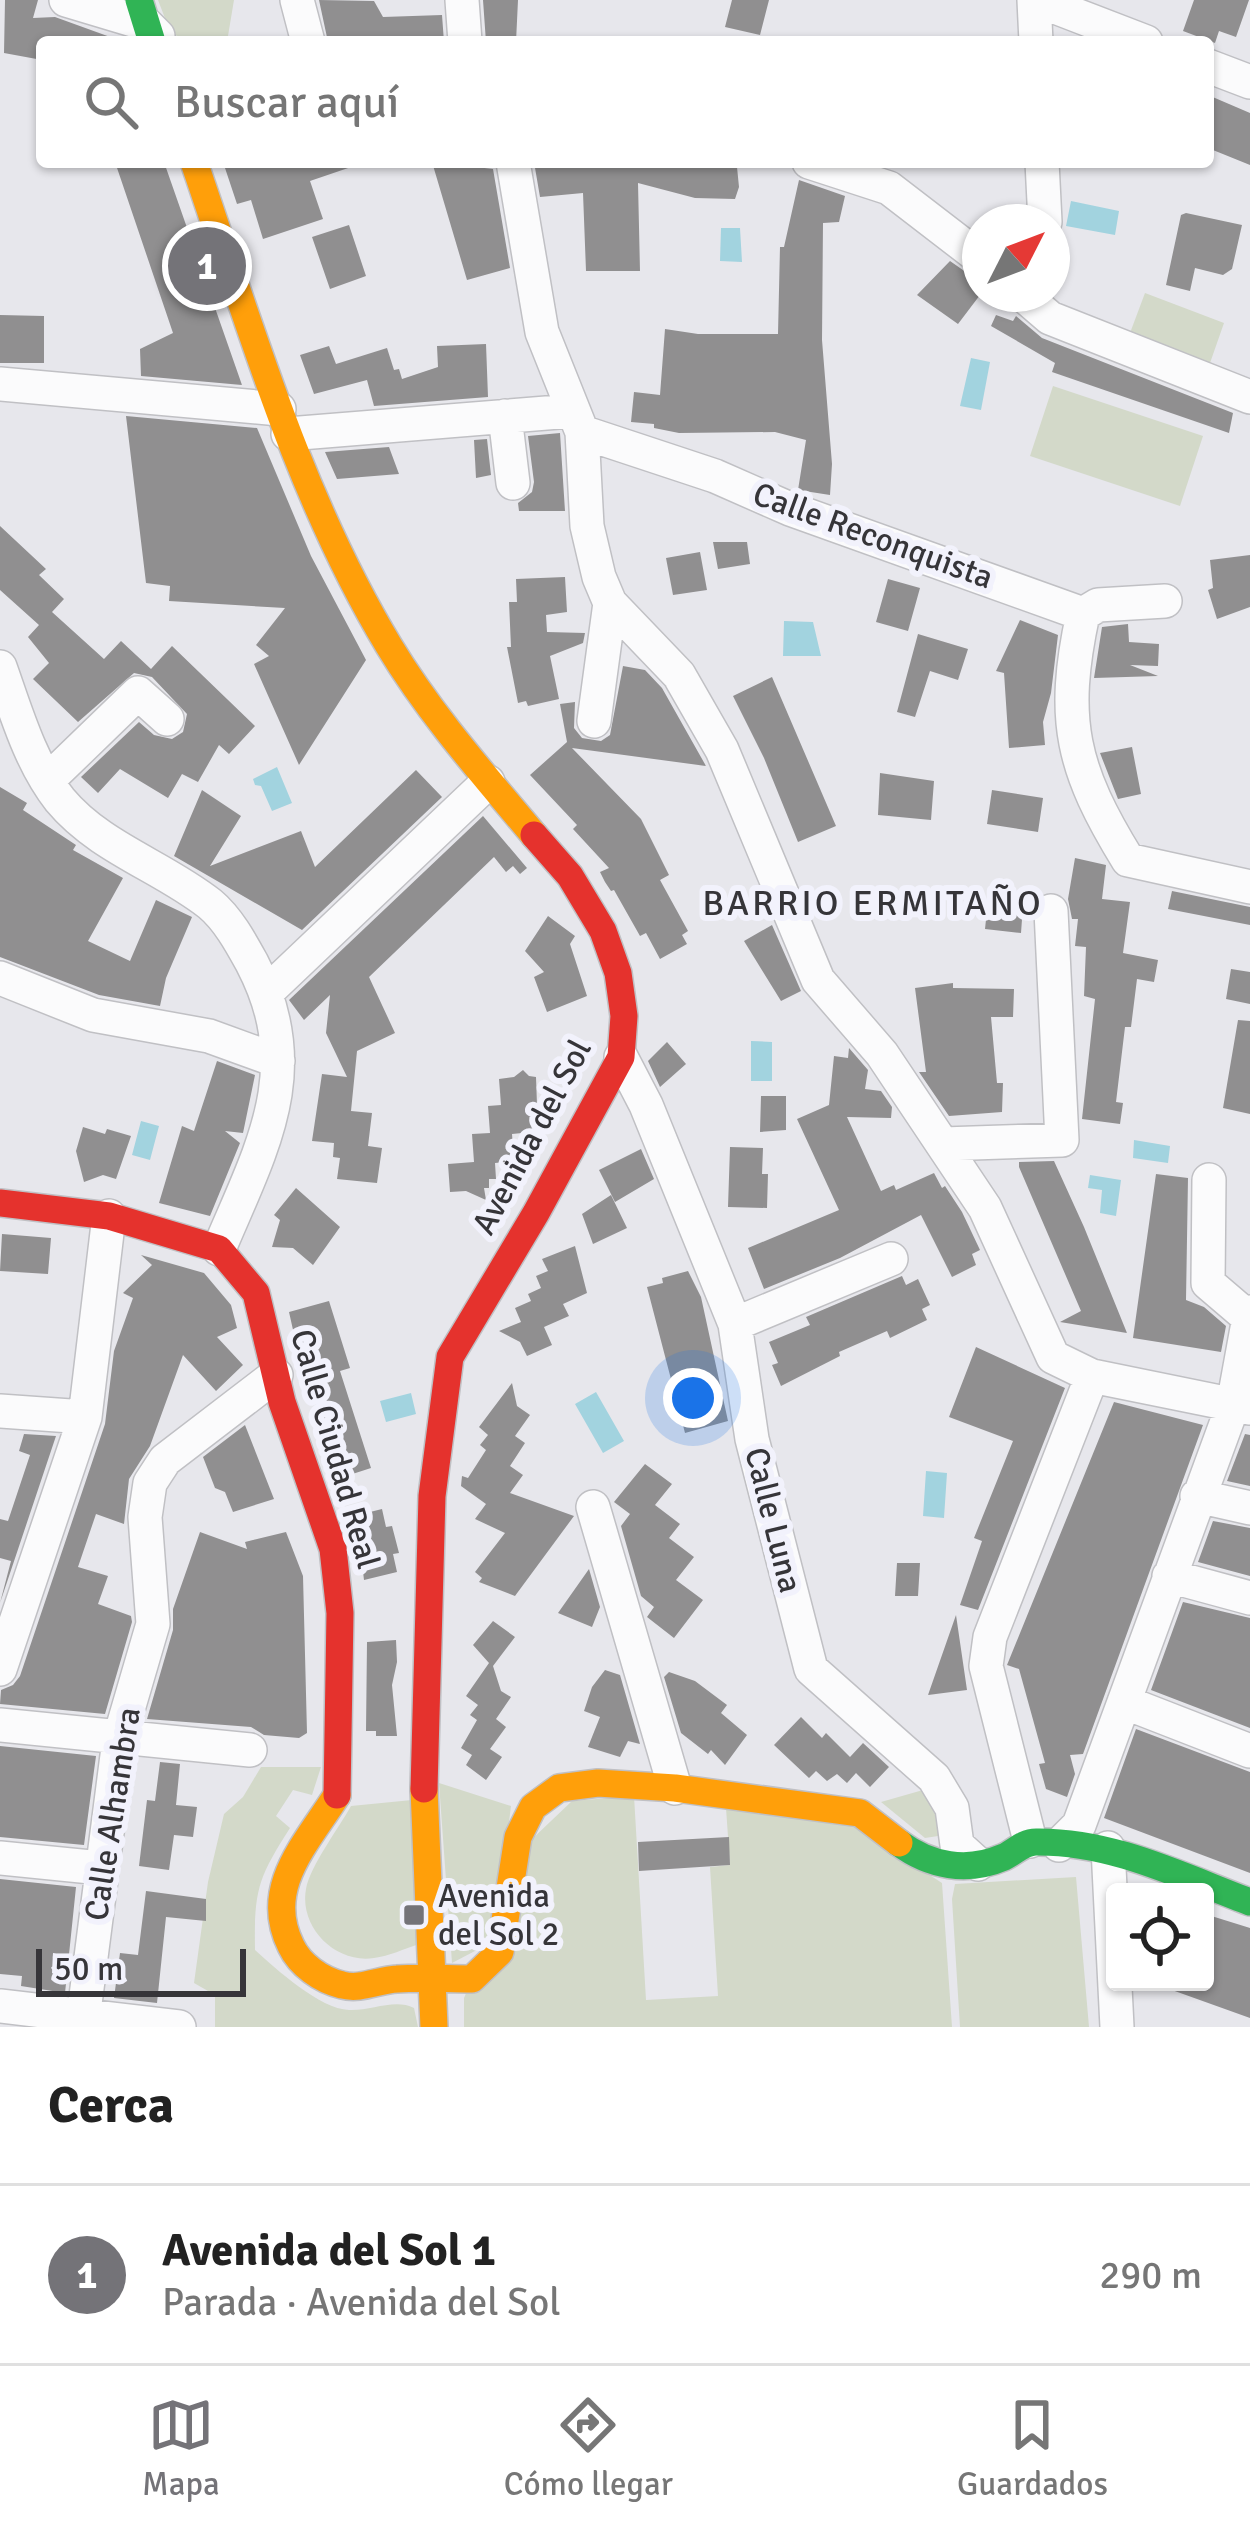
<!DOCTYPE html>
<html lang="es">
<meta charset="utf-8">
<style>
:root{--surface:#fff;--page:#f6f6f6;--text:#222;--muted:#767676;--line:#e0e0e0;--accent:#747378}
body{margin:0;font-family:Signika,sans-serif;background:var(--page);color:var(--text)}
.controls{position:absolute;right:36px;bottom:36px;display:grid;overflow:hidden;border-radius:12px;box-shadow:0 3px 9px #0004}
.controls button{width:108px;height:108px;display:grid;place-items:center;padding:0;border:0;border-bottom:3px solid var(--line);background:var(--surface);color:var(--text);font:60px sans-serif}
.compass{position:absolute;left:962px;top:204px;width:108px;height:108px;border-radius:50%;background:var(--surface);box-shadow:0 3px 9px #0004;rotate:48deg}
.scale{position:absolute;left:36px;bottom:30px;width:210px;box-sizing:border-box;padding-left:12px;border:6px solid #363539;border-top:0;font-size:33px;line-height:42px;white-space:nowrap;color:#363539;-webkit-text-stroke:9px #f2f2fc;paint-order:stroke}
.you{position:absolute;left:693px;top:1398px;width:42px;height:42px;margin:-30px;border:9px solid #fff;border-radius:50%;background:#1a73e8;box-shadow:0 0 0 18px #1a73e833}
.badge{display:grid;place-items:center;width:78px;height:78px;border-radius:50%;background:var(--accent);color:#fff;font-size:39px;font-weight:700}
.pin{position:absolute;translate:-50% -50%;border:6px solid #fff;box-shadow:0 3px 12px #0006}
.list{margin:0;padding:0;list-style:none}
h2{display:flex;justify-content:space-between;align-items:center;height:156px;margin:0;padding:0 48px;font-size:51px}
h2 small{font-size:39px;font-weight:400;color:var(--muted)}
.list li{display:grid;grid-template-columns:78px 1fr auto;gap:36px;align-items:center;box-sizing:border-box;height:180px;padding:0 48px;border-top:3px solid var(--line)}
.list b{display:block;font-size:45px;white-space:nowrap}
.list p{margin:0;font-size:39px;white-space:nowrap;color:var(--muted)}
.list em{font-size:39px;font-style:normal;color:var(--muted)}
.icon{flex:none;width:66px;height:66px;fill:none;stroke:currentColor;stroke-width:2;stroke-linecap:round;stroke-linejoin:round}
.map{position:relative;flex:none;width:1250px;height:2027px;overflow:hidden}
.search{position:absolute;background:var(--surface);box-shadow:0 3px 9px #0004;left:36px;right:36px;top:36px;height:132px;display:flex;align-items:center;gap:30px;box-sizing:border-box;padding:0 42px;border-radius:12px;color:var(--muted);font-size:45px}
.sheet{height:336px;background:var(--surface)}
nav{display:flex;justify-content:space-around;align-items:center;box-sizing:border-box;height:168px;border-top:3px solid var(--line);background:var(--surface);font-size:33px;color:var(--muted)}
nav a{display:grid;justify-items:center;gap:6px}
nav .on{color:var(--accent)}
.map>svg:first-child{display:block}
.green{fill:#d3d9c9}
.water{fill:#a2d3df}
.building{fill:#908f90}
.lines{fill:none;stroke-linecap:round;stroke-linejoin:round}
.street-casing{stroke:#c0c0c4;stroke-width:36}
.fast-casing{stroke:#c0c0c4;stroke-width:30}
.slow-casing{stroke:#c0c0c4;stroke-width:30}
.jam-casing{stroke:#c0c0c4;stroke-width:30}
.street{stroke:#fbfbfc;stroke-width:33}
.fast{stroke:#30b455;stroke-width:27}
.slow{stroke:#ff9f0a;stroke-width:27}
.jam{stroke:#e5322d;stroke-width:27}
.poi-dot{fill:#747378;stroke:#f2f2fc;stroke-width:4.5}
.labels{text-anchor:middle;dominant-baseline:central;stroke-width:12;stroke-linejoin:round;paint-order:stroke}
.street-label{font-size:33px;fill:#363539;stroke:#f2f2fc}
.poi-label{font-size:33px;fill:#363539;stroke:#f2f2fc;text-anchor:start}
.neighbourhood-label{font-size:36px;letter-spacing:3px;fill:#363539;stroke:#f2f2fc}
</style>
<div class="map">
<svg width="1250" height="2027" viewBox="0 0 1250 2027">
<rect width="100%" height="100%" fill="#e7e7ec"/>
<path class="green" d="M158 0H234L227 42H198L171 34Z
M1145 293 1224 323 1210 363 1130 333Z
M1053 386 1203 436 1180 506 1030 456Z
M261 1767H321L312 1795 293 1790 276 1816 290 1828C258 1878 254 1890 255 1950 276 1969 320 2009 349 2010 371 2011 395 1998 414 2008L418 2027H215V1995L194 1983 208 1882 224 1814 243 1797Z
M439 1783 511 1806 494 1941 452 1963Z
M923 1790 944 1823 938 1836 925 1838 881 1802Z
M634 1796 646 2000 718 1996 710 1867 730 1865 726 1808 849 1823 942 1883 952 2027H464V1998L530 1841 572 1801Z
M412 1800 419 1944C404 1949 389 1956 374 1958 335 1964 299 1927 306 1889 310 1866 339 1828 351 1806Z
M1076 1877 1089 2027H960L952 1899 955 1884Z"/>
<path class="water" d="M1071 201 1119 211 1115 235 1066 226Z
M721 228H740L742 262 720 261Z
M971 358 990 362 981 410 960 406Z
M784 621 813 622 821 656H783Z
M277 767 292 803 272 811 261 786 255 785 253 779Z
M751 1041 772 1042V1081H751Z
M141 1121 159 1126 150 1160 132 1155Z
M1134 1140 1170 1146 1168 1163 1133 1158Z
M1090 1175 1121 1180 1116 1216 1100 1213 1102 1190 1088 1188Z
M596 1392 624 1441 603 1453 575 1404Z
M411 1393 416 1414 386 1422 380 1401Z
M926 1471 947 1473 944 1518 923 1516Z"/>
<path class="building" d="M5 0H38L33 18 55 17 124 42H42V60L4 53Z
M319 0 374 1 383 17 442 15 444 42H328Z
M483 0H518L516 42H486Z
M732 0H769L760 35 725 27Z
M1194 0H1249L1236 37 1219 31 1215 43 1183 31Z
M1208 95 1250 113V165L1208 148Z
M115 162H164L242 385 141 376 140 349 173 333Z
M223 162H353L354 166 310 181 323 219 263 239 251 200 237 204Z
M432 162H475L476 167 493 169 510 268 467 280Z
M534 162H715L737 167 739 187 735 199 695 198 638 183 640 271H586L583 193 540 197Z
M799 180 845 196 839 222 823 223 822 340 832 464 830 495 798 490 806 440 775 432 679 433 654 428V424L631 422 634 392 660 395 665 329 698 334H778L780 247H784Z
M1186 213 1242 225 1232 269 1223 275 1195 268 1190 291 1166 285 1181 215Z
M349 225 366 276 330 289 312 237Z
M950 261 980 282V295L958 324 917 295Z
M0 315 44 316V363H0Z
M996 315 1013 321 1016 316 1042 338 1233 413 1229 433 1052 372 1055 363 991 326Z
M486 344 488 397 374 406 367 380 314 394 300 355 329 346 336 364 387 348 394 370 399 369 402 379 438 367 437 346Z
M126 416 257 428 311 556 366 660 299 765 254 664 269 656 256 645 285 608 169 601 170 586 146 583Z
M560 433 565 511H519L518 503 532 492 534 482 528 436Z
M487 439 491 475 476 478 474 440Z
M389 447 399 474 337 479 325 452Z
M0 526 46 569 39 575 64 599 52 612 104 659 121 641 151 669 172 646 255 726 229 754 219 745 198 782 182 774 168 798 120 769 98 793 81 777 139 722 154 735 172 739 183 732 187 714 152 677 134 673 78 722 33 679 49 663 28 637 39 625 0 590Z
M713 542H747L750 564 718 569Z
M700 552 707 590 673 595 666 558Z
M1250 555V607L1217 619 1208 590 1213 588 1210 560Z
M565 577 567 612 546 615 547 632 585 633 583 643 550 656 559 699 528 706 526 701 518 703 507 647H511L509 602H517L516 579Z
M888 579 920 588 908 631 876 622Z
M1020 620 1058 635 1051 693 1043 722 1045 745 1009 748 1004 673 996 671Z
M1128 624 1129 642 1159 644 1158 666 1130 665 1158 676 1094 678 1102 627Z
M918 634 968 649 958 680 930 671 915 717 897 712Z
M623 666 645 670 662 688 706 766 572 748 641 819 669 875 660 880 688 931 682 935 687 944 660 959 646 933 640 936 614 890 611 891 605 882 600 872 609 868 573 829 577 825 530 775 567 742 560 704 575 702 574 728 582 738 601 741 610 735Z
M772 677 836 826 798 842 764 758 733 696Z
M1132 747 1141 794 1118 799 1100 753Z
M416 770 442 797 302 930 174 856 202 790 241 816 210 866 301 831 315 867Z
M880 773 934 781 931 820 878 815Z
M0 787 27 803 23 810 76 845 73 850 123 878 88 941 130 961 156 900 192 917 166 978 160 1006 99 995 0 957Z
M992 790 1043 798 1038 832 987 824Z
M483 816 527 868 520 874 513 866 506 872 494 857 369 977 395 1033 357 1051 351 1111 372 1113 368 1146 382 1148 377 1183 337 1179 340 1158 333 1157 334 1143 312 1141 322 1074 347 1077 326 1033 330 995 304 1020 289 1000Z
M1075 858 1106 865 1102 899 1130 902 1123 953 1158 960 1154 982 1137 979 1131 1027H1125L1116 1102 1123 1103 1120 1124 1082 1119 1095 999 1084 996 1086 947 1075 946 1078 919H1072L1068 899Z
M998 889 1024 892 1021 933 985 929 988 901 996 902Z
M1172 891 1250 907V925L1168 909Z
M548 916 575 936 570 944 587 996 547 1012 534 977 544 972 525 951Z
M772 925 801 991 781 1001 744 941Z
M1231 969 1250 972V1004L1226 999Z
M953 983V988L1014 989 1013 1017H991L997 1083H1003L1002 1112 949 1116 919 1072H926L915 988Z
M1238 1020 1250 1021V1114L1223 1108Z
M667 1042 686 1064 660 1087 648 1061Z
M849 1048 868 1070 865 1089 881 1091 892 1107 891 1118 847 1117 881 1191 894 1185 896 1190 934 1173 942 1188 945 1186 962 1212 980 1250 972 1254 976 1265 952 1277 921 1215 840 1258 764 1289 748 1248 839 1210 797 1119 829 1105 834 1056 848 1058Z
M217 1061 255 1075 243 1133 225 1131 240 1143 210 1216 159 1203 182 1126 194 1131Z
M523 1070 529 1076 536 1077 537 1105H530L532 1132 512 1134 514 1161 495 1163 496 1179H489V1188H484L486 1200 466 1191 450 1192 448 1164 474 1162 472 1134 490 1133 488 1106 501 1105 499 1079 514 1077Z
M761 1096H786V1130L760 1132Z
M83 1127 105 1134 107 1129 131 1136 116 1179 103 1175 84 1182 76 1151Z
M730 1147 763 1148 762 1174H768L767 1208 728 1207Z
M641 1149 654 1179 615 1202 599 1170Z
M1054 1161 1084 1227 1127 1333 1060 1322 1081 1311 1019 1167V1162Z
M1156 1174 1188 1178 1186 1300 1204 1307 1226 1326 1221 1352 1133 1338Z
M296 1188 340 1227 313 1265 293 1248 272 1247 280 1220 274 1215Z
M611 1195 627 1228 593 1244 582 1214Z
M2 1234 51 1238 48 1274 0 1271Z
M575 1246 587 1293 563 1304 569 1316 544 1327 552 1345 527 1356 520 1342 499 1331 521 1322 515 1308 531 1301 528 1294 541 1288 536 1276 548 1271 542 1259Z
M141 1255 204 1273 231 1305 237 1328 217 1337 243 1365 216 1391 183 1355 150 1446 129 1479 124 1524 96 1514 78 1567 108 1576 98 1604 131 1616 132 1622 105 1714 0 1704 1 1690 13 1685 20 1676 105 1424 114 1351 133 1298 123 1293 152 1265Z
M688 1271 701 1297 728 1421 685 1433 647 1287 663 1283 662 1278Z
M902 1276 906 1285 918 1279 930 1305 922 1309 927 1320 890 1338 887 1331 839 1352 840 1356 781 1386 772 1365 778 1363 769 1342 810 1325 806 1317Z
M329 1301 350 1368 340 1371 371 1468 337 1479 314 1412 322 1409 304 1359 300 1361 289 1312Z
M976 1347 1065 1388 978 1610 960 1605 982 1541 974 1538 1013 1441 949 1417Z
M512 1383 517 1406 530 1415 515 1436 525 1443 510 1466 523 1475 510 1493 574 1516 515 1596 479 1582 482 1578 475 1572 505 1533 475 1519 486 1504 461 1486 462 1476 468 1478 486 1450 480 1445 488 1435 479 1427Z
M1114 1402 1203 1425 1083 1754 1070 1755 1075 1774 1067 1797 1046 1789 1039 1764 1045 1763 1019 1669 1007 1665Z
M245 1425 274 1499 233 1512 225 1492 215 1488 203 1457Z
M24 1434 56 1436 0 1603 11 1561 0 1558V1519L8 1521 30 1455 19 1451Z
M1245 1434 1250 1435V1486L1227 1481Z
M645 1464 672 1484 655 1505 680 1524 669 1538 694 1557 676 1580 703 1600 674 1638 647 1617 654 1607 641 1596 621 1526 630 1514 614 1502Z
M382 1509 386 1527 392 1526 399 1553 393 1554 397 1572 364 1580 360 1546 350 1517Z
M1213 1521 1250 1528V1576L1198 1562Z
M200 1532 247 1549 245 1542 286 1532 303 1576 307 1733 299 1738 264 1735 251 1727 147 1719 173 1630V1609Z
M897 1563H920L918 1596H895Z
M589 1569 600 1607 592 1627 558 1613Z
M1183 1602 1250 1618V1728L1151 1690Z
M956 1615 967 1690 928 1695Z
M493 1621 515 1637 493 1666 501 1691 511 1697 496 1719 506 1727 490 1749 502 1757 486 1780 466 1765 472 1755 461 1748 477 1720 470 1715 478 1705 466 1696 489 1663 473 1645Z
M396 1640 397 1662 392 1685 397 1736H376V1731H366L367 1642Z
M605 1670 620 1675 640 1744 628 1741 620 1757 588 1747 600 1717 584 1711 592 1687Z
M669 1672 695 1681 727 1705 721 1713 747 1735 725 1765 711 1750 708 1754 681 1733 664 1677Z
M801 1717 822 1738 826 1733 850 1757 863 1743 889 1767 870 1787 856 1773 847 1783 837 1774 827 1781 816 1771 809 1778 774 1745Z
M1136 1729 1250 1772V1873L1104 1818Z
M0 1746 96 1756 84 1845 0 1837Z
M160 1762 180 1764 176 1805 197 1807 193 1837 174 1835 169 1870 139 1866 147 1800 155 1801Z
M729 1837 730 1865 639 1871 638 1842Z
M0 1879 76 1887 65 1993 21 1986 22 1976 0 1974Z
M146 1891 206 1899V1921L166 1917 157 2003 114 1998 120 1953 138 1955Z
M1205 1914 1250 1928V2018L1158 1985 1205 1982Z"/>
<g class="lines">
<defs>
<path id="street" d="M66 0 146 24 158 36
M297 0 308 42
M462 0 465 42
M1034 0 1036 42
M1037 0 1146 42
M1208 66 1250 82
M513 162 542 332 582 432 587 526 599 577 610 603 679 675 722 750 818 980 882 1054 985 1208 1053 1357 1092 1376 1250 1408
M809 162 889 188 980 258
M1042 162 1045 222
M1022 294 1050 318 1250 397
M0 384 279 409
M505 416 513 483
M582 432 715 476 790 509 1083 614 1098 605 1165 601
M288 434 571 411
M1083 614C1060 720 1072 769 1128 860L1250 887
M0 667C16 712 30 762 60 800 100 848 162 866 210 904 228 919 241 943 252 963 308 1070 261 1149 219 1249
M594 721 610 603
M47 781 138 693 167 719
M0 978 93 1015 209 1036 278 1061
M267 992 488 782
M621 1057 646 1105 735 1324 752 1439 811 1669 934 1778 952 1808 957 1845 978 1864
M943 1144 1062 1140 1051 911
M1209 1180 1208 1283 1249 1318
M735 1324 891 1259
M0 1411 85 1417
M1197 1496 1250 1508
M593 1507 675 1788
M1169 1576 1250 1598
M0 1669 85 1417 109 1216
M1124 1702 1250 1751
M0 1725 250 1750
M1030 1841 986 1666 990 1637 1092 1376
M1059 1845 1079 1825 1233 1405 1250 1312
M1108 1848 1117 2027
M0 1858 101 1868
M0 2006 179 2027
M82 2027 119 1740 153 1624 145 1517 150 1483 165 1460 276 1375"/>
<path id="fast" d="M139 0 152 42
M899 1843C930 1866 967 1873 1004 1857 1015 1852 1023 1842 1036 1842 1112 1841 1181 1876 1250 1902"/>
<path id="slow" d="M194 162C250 325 299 497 389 646 430 714 483 774 534 835
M424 1789 434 2027
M337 1795C306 1844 262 1888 291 1946 300 1965 321 1980 342 1985 361 1990 378 1980 397 1979 422 1977 447 1979 472 1979L500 1952 518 1837 533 1807 559 1788 598 1783 675 1788 860 1813 899 1843"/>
<path id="jam" d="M0 1203 109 1216 219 1249 256 1293 282 1402 333 1549 340 1613 337 1795
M424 1789 432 1496 450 1357 536 1213 621 1057 624 1016 618 973 603 931 570 876 534 835"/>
</defs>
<use href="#street" class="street-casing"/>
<use href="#fast" class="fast-casing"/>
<use href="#slow" class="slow-casing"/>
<use href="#jam" class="jam-casing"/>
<use href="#street" class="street"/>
<use href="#fast" class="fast"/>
<use href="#slow" class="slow"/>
<use href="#jam" class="jam"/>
</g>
<rect class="poi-dot" x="402" y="1903" width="24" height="24" rx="6"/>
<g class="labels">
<g class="street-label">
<text transform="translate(873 536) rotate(20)">Calle Reconquista</text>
<text transform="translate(532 1137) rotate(-62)">Avenida del Sol</text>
<text transform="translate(335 1449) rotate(74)">Calle Ciudad Real</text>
<text transform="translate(773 1520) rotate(76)">Calle Luna</text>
<text transform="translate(113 1814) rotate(-81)">Calle Alhambra</text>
</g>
<g class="poi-label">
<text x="438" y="1896">Avenida<tspan x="438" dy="38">del Sol 2</tspan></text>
</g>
<g class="neighbourhood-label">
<text x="873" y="903">BARRIO ERMITAÑO</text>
</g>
</g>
</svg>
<div class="controls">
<button><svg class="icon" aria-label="locate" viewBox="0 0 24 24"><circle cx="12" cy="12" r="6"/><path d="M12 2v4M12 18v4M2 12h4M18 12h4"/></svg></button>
</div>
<svg class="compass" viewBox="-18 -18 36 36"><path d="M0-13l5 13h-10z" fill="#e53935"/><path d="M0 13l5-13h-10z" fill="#767676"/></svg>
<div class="scale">50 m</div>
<div class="you"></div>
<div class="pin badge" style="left:207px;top:266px">1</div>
<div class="search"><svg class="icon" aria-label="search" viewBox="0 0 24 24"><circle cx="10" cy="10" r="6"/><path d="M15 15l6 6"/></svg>Buscar aquí</div>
</div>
<section class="sheet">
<h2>Cerca<small></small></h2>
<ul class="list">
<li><span class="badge">1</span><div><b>Avenida del Sol 1</b><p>Parada · Avenida del Sol</p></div><em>290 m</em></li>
</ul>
</section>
<nav>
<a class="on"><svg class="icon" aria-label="map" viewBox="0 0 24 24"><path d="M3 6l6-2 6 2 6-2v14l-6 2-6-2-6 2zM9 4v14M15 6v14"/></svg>Mapa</a>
<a><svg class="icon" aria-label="directions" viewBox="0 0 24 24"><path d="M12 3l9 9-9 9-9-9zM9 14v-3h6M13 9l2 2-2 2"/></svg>Cómo llegar</a>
<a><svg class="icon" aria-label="saved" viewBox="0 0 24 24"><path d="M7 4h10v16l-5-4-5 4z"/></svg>Guardados</a>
</nav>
